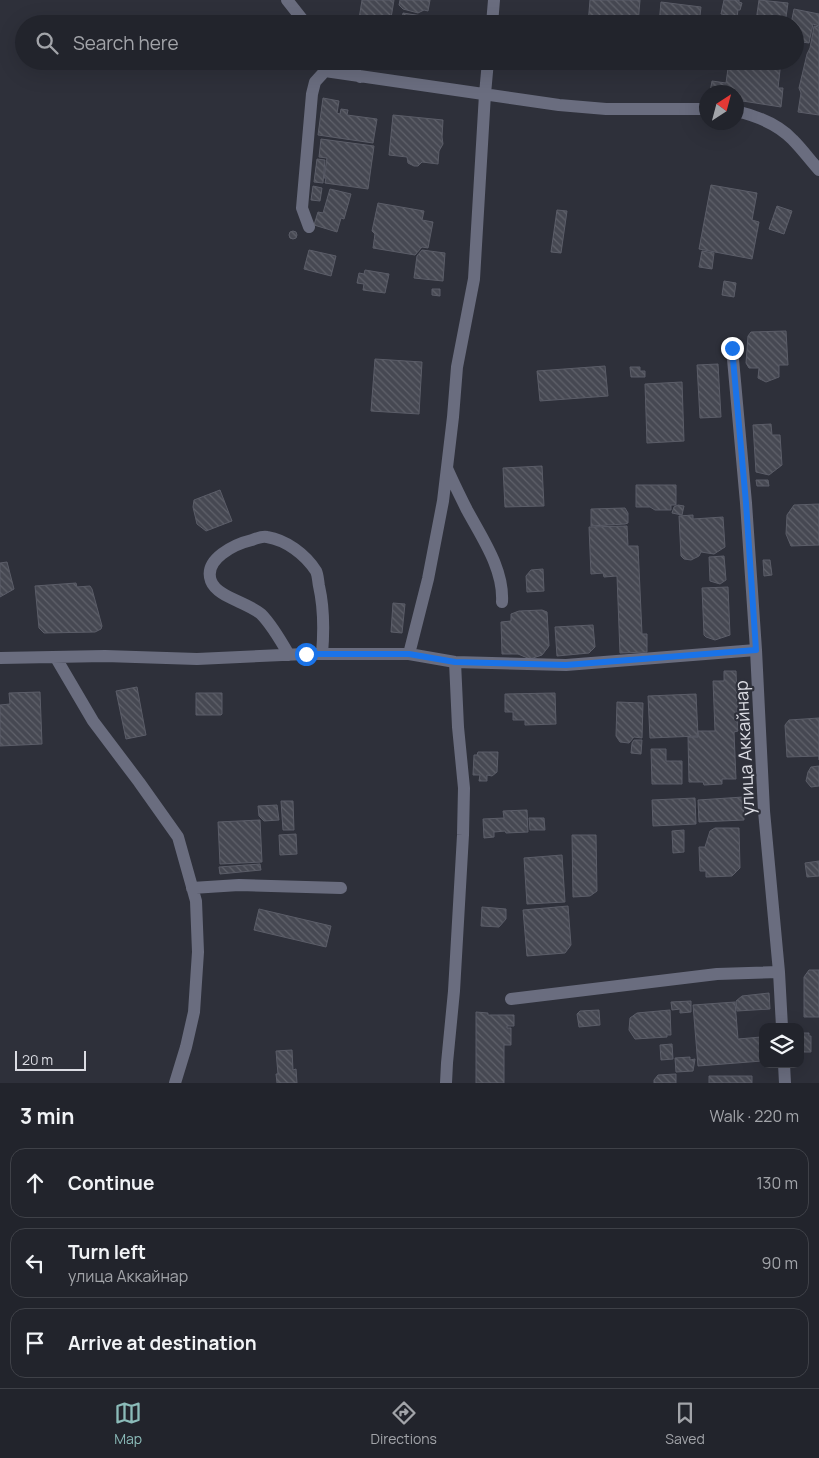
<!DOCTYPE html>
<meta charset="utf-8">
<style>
:root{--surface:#22242c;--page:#2a2c34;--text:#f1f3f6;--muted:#a2a4a9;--line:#3f4148;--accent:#8bbbb9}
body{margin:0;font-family:Manrope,sans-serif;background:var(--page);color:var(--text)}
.controls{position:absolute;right:15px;bottom:15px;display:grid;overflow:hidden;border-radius:10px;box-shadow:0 5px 20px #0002}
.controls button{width:45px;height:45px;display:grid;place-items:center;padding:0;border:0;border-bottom:1px solid var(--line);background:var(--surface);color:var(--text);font:25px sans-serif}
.compass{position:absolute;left:699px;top:85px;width:45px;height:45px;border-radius:50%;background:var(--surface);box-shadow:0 5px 20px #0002;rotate:36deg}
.scale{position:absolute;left:15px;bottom:12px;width:71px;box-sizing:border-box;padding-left:5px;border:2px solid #dbdce3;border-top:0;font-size:14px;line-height:18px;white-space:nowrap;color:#dbdce3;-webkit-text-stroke:4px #2e303a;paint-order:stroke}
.stop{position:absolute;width:15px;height:15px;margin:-11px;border:4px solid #1a73e8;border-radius:50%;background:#fff}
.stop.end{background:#1a73e8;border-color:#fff;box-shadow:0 1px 5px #0008}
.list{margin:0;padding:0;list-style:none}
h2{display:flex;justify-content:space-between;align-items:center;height:65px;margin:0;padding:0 20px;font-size:21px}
h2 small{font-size:16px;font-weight:400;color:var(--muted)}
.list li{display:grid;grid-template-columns:32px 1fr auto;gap:15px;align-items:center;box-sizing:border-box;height:70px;margin:0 10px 10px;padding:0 10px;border:1px solid var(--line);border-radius:15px}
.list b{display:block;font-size:19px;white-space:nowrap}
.list p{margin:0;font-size:16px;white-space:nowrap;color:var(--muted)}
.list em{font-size:16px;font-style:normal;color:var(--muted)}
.icon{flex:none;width:28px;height:28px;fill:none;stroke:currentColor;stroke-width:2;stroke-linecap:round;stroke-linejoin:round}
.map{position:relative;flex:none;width:819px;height:1083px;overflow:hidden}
.search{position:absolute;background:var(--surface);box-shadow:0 5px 20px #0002;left:15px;right:15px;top:15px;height:55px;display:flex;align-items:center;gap:12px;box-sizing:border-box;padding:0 18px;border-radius:28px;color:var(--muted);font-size:19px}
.sheet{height:305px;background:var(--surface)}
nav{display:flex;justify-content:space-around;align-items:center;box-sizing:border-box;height:70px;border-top:1px solid var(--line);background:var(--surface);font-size:14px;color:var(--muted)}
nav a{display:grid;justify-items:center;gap:2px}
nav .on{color:var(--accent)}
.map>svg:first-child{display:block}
.building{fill:url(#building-back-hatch);stroke:#5b5d68}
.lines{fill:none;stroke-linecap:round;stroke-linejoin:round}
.minor{stroke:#6a6d7f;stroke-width:12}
.route{stroke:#1a73e8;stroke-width:6}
.labels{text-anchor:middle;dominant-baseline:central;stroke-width:4.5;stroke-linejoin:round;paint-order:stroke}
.street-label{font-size:18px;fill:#dbdce3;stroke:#2e303a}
</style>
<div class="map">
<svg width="819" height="1083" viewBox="0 0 819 1083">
<defs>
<pattern id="building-back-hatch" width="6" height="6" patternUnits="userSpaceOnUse" patternTransform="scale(1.25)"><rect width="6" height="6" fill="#464852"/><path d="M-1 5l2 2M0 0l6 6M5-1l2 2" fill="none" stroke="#60626b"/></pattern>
</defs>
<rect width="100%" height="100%" fill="#2e303a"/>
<path class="building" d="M362 0H394L390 24 360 23 359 19Z
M400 0H430L428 11 424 10 418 13 403 9 399 5Z
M590 0H640L638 24H588Z
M724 0H739V2L742 3 740 10H738L737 17 721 14Z
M759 0 788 3 785 24H774L756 21Z
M661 2 701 7 699 24H659Z
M794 9 819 14V26L813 24 809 43 795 41V24H791Z
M403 13 435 18 434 23 442 24H401Z
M533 19 560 24H532Z
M814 26 819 27V115L798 112 801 93 799 88 807 54 810 48Z
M729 61H781L778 88H783L781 107 736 100V92H710L712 81 726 83Z
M323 98 339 101 337 113 340 114 341 109 348 110 347 115 377 119 373 143 318 135Z
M393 115 443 120 442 137 443 144 439 151 438 164 422 162 418 166H414L408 163 407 157 389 155Z
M321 139 374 146 368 189 325 183 326 178H324L327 158 319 157Z
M317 159 325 160 323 183 314 182Z
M711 185 757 193 752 220 759 222 752 259 699 249Z
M313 186 322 188 320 201 311 200Z
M330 189 351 194 344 219 341 218 337 232 314 225 318 212 323 213Z
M378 203 424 211 422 220 433 222 428 248 422 247 415 255 373 248 375 234 372 231Z
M777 206 792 211 784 234 769 229Z
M557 210 567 211 561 253 551 252Z
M289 235a4 4 0 1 1 8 0a4 4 0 1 1-8 0Z
M309 250 336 256 331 276 304 269Z
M422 250 445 253 443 281 414 278 417 256Z
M702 251 714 253 712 269 699 267Z
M365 270 389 274 385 293 363 290 364 284 357 283 359 273 364 274Z
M724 281 736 283 734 297 722 295Z
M432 289H440V296L432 295Z
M786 331 788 365H779V377L766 382 758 378 759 368H749L746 363 748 336 751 332Z
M375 359 422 362 419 414 371 411Z
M718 364 721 417 700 418 697 365Z
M605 366 608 396 540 401 537 371Z
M630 367H640V371H645V377H631Z
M682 382 684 441 647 443 645 384Z
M771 424 772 435H780L782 465 769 475 756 472 753 425Z
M542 466 544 506 505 507 503 468Z
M756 480H768L769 486H757Z
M636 485H676V505H671V510H655L650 507H636Z
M220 490 232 521 206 531 197 524 193 507 194 500Z
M819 504V545L791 546 786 534 787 515 794 505Z
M678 505 684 506 682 515 672 513 674 507Z
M625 508 628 513V523L625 524 591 526V509Z
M693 515V519L723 517 725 547 714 554 701 552 699 556 691 560 684 559 681 556 679 516Z
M627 526 628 546H638L642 634H647V652L620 653 617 576 604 577 603 573 591 574 589 527Z
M724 556 726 580 720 584 710 581 709 557Z
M763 560H770L772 575 764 576Z
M7 562 14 589 0 597V563Z
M543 569 544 591 527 592 526 576 531 570Z
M76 583 77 587 90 586 92 589 102 626 101 629 95 632 44 633 39 628 35 586Z
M728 587 730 635 715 640 706 637 704 635 702 588Z
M393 603 405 604 402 633 391 632Z
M542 610 547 612 549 646 542 655 530 659 518 654H502L501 622 511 621V614L519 611Z
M593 625 595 647 589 653 557 656 555 627Z
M724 671H736L738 731 734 732 736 779H722V784L704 785 703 782H689L688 737H698V731H715L713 681H724Z
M137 687 146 735 126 739 116 691Z
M40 692 42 744 0 746V705L10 704 9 693Z
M196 693H222V714L221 715H196Z
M555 693 556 724 525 725V720H513V712H505V694Z
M696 694 698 736 650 738 648 696Z
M617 702 643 703 642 738 634 737 629 743 620 742 616 736Z
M819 718V760V756L787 757 785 725 789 720Z
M634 740H642L641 754 631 753 632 743Z
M651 749H666V761H682V784H652Z
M478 752H498L497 772 492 776 487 775V781H479L480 775H473L474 755H477Z
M819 766V786L811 787 806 781 808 772 811 767Z
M743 797 744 820 699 822 698 800Z
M695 798 696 824 653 826 652 800Z
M281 801H293L294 830H283Z
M277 805 279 820 264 821 259 816 258 806Z
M527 810 528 832 506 833 505 831 494 832V837L484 838 483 819 504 818 503 811Z
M529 818H544L545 830H530Z
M260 820 262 862 220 864 218 822Z
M715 828H739L740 868 732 876 706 877V871H700L699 847H705L710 831Z
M684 830V852L673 853 672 831Z
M296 834 297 854 280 855 279 835Z
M572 835H596L597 891 590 896 573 897Z
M562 855 565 902 527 904 524 858Z
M819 861V876L807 877 805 863Z
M260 864 261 870 220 874 219 867Z
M568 906 571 945 565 953 527 956 523 910Z
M482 907 506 909V919L499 927 481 926Z
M259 909 331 926 326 947 254 930Z
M809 970H819V1017H804V977Z
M769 993 770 1009 737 1011 736 1001 742 996Z
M691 1001V1012L680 1013V1009L672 1010 671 1002Z
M735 1002 738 1039 761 1037 762 1061 698 1066 693 1005Z
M599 1010 600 1025 579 1027 577 1014 580 1011Z
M670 1010 671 1035H667V1037L635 1039 629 1030 630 1018 637 1013Z
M476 1012 488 1013V1015H514V1026H507V1028H511V1045H504V1083H476Z
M802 1033H809V1036H811V1052H800V1039H802Z
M672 1044 673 1059 661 1060 660 1045Z
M292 1050 293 1070 296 1069 297 1083H277L276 1074H278L276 1051Z
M690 1057V1060L695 1059 693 1071 676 1072 675 1058Z
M676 1074V1083H654V1080L658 1075Z
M709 1076H752V1083H709Z"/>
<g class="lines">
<path class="minor" d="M287 0 306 24
M492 24 494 0
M341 61 360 77
M736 111C757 116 778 124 793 140 802 149 810 160 819 170
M309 227 302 208 312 94 315 82 325 71 559 105 606 109H706
M732 348 746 503 756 650 764 811 779 972 782 1027
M447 468C453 482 460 496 467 510 482 538 504 569 502 602
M409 654 428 579 443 501 453 417 457 367 474 279 485 94 488 61
M289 655C281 641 272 625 261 614 247 602 217 597 211 581 203 559 235 544 252 540 257 538 262 536 267 537 286 540 305 554 316 571 318 575 318 581 319 586 324 608 324 631 322 654
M0 658 105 656 197 659 305 654H409L455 662 566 665 756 650
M56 658 93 721 139 782 178 837 196 901 198 952 194 1012 186 1047 175 1083
M192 888 239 885 341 888
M511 999 717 974 779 972
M784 1064 785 1083
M446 1083 447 1063 454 991 463 835 464 788 458 727 455 662"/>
</g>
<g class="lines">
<path class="route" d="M306 654H409L455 662 566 665 756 650 746 503 732 348"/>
</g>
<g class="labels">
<g class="street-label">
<text transform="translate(744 748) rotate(-93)">улица Аккайнар</text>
</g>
</g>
</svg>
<div class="controls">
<button><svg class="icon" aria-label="layers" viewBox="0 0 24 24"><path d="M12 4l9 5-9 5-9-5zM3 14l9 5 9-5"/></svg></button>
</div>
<svg class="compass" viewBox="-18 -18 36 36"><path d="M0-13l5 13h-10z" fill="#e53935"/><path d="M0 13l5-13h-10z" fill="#a2a4a9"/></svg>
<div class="scale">20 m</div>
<div class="stop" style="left:306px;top:654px"></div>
<div class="stop end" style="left:732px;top:348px"></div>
<div class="search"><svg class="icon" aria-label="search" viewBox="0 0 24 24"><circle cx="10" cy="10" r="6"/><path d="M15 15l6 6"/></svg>Search here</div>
</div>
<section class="sheet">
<h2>3 min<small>Walk · 220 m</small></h2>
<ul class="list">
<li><svg class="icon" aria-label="ahead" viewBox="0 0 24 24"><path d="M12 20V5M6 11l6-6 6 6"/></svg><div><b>Continue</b></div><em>130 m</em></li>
<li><svg class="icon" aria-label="left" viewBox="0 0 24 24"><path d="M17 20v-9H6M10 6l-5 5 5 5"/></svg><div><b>Turn left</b><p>улица Аккайнар</p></div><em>90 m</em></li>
<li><svg class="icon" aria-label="arrive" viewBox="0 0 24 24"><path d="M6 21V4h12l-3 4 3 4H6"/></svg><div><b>Arrive at destination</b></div></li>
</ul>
</section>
<nav>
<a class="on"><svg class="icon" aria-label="map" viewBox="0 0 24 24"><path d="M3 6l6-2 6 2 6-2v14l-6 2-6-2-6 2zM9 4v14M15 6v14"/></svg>Map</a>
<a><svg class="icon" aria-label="directions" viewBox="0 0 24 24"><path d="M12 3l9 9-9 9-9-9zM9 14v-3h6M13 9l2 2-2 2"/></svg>Directions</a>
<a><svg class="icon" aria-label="saved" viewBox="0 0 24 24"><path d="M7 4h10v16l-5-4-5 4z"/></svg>Saved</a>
</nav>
